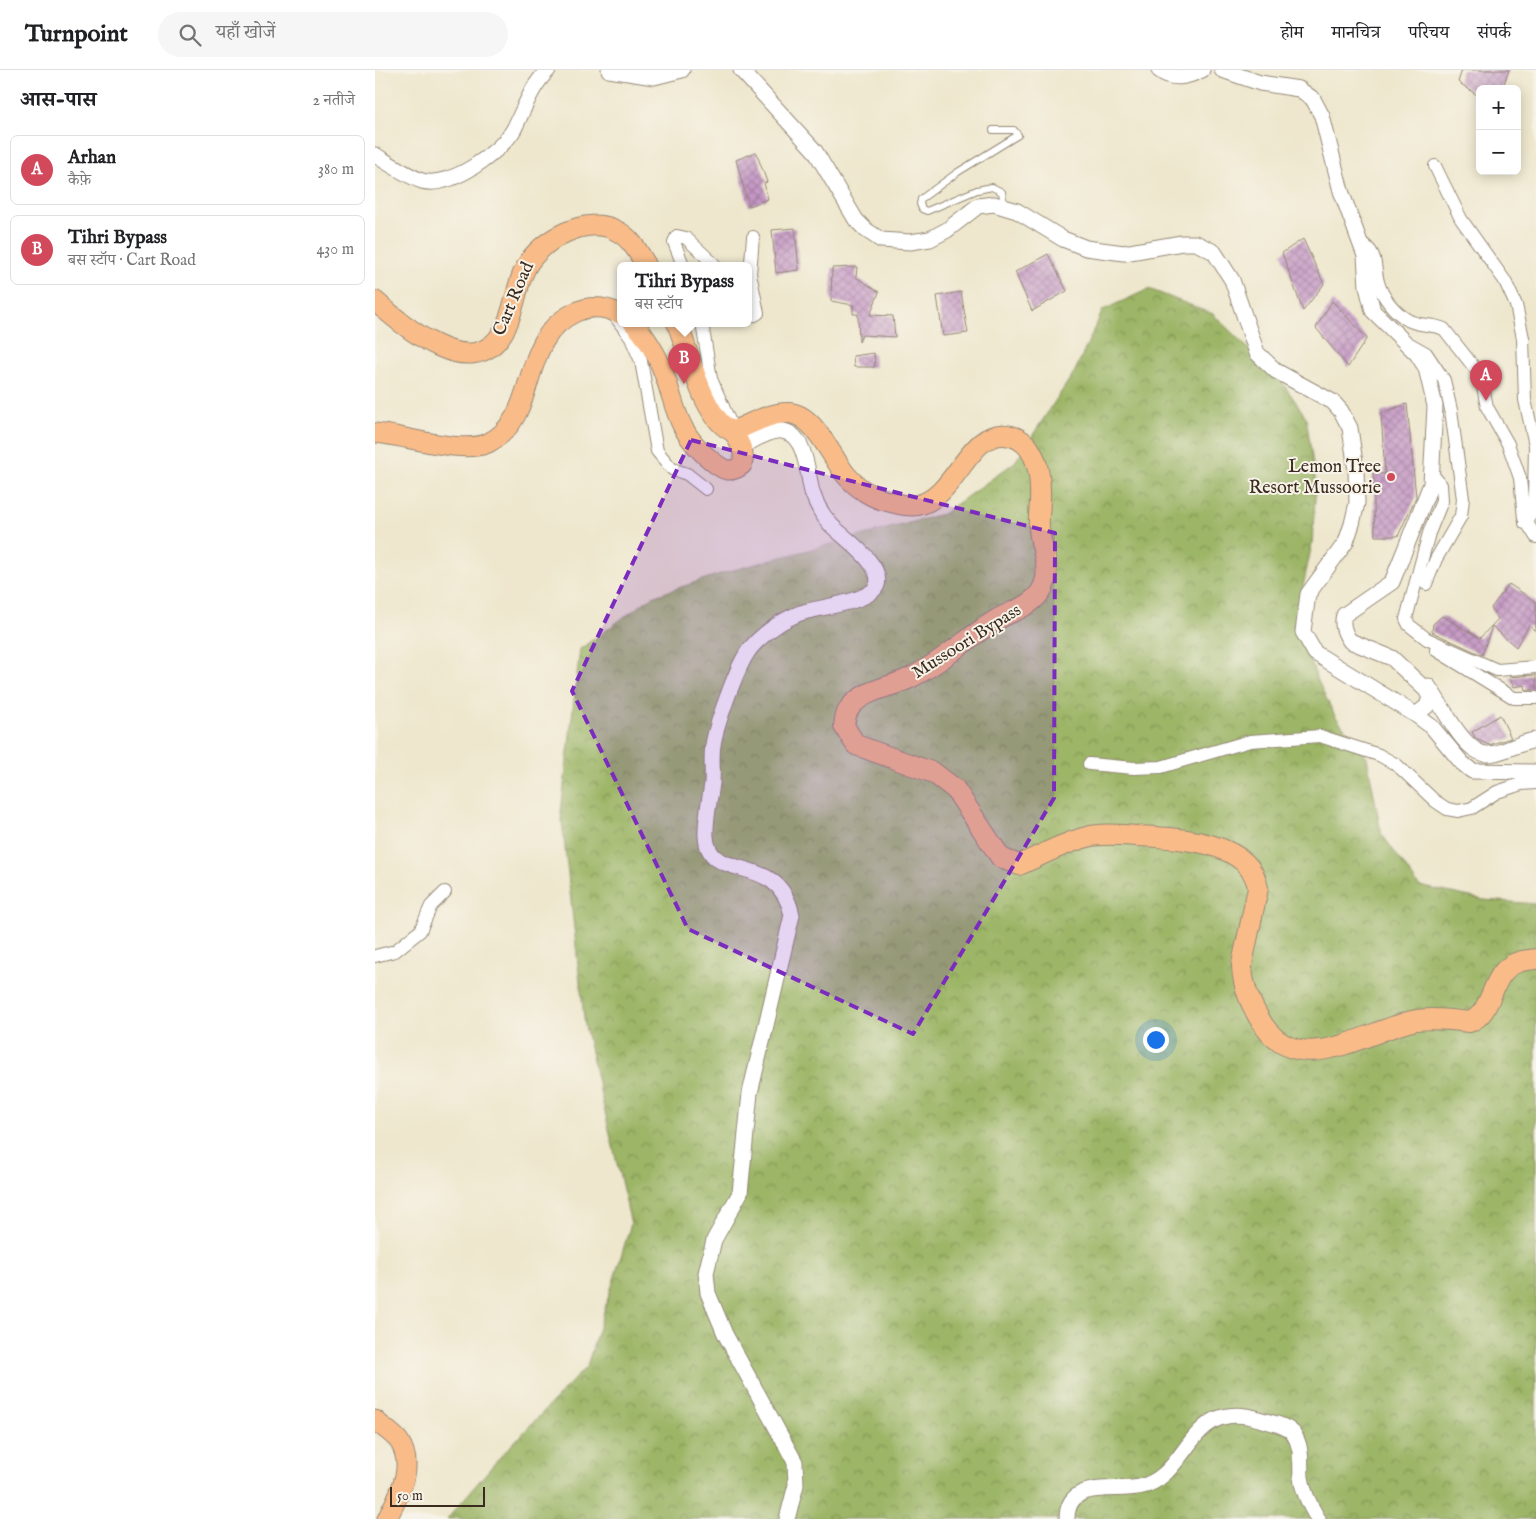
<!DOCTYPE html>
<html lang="hi">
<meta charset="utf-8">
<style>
:root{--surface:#fff;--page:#f6f6f6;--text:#202124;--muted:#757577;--line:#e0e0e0;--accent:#d1495b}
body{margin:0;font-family:"IM FELL English","Noto Serif Devanagari",serif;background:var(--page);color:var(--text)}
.controls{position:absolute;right:15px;top:15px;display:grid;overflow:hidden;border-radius:8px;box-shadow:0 2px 12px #0003}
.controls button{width:45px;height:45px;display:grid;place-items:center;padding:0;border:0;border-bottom:1px solid var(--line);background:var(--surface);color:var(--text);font:25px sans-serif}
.scale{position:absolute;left:15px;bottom:12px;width:95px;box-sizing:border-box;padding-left:5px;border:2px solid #3b2a1e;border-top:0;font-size:14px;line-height:18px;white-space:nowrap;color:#3b2a1e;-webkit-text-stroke:4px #f7f3e8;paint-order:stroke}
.you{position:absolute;left:780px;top:969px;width:18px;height:18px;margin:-12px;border:4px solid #fff;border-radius:50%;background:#1a73e8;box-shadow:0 0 0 8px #1a73e833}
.badge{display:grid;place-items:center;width:32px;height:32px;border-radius:50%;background:var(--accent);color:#fff;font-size:16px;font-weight:700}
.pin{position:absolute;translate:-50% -41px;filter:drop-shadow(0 1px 2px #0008)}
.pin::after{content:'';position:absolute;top:26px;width:18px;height:15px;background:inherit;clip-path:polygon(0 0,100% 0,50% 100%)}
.popup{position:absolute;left:242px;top:192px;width:135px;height:65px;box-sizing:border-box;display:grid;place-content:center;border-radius:8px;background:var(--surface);filter:drop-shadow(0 1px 4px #0005);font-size:16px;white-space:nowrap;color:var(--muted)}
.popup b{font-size:19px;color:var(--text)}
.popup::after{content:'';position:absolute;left:50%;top:100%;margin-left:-10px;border:10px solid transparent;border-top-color:var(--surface)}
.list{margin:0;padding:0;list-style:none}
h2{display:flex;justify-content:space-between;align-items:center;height:65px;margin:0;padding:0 20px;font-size:21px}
h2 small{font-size:16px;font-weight:400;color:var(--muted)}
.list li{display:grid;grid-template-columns:32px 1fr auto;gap:15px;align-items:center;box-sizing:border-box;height:70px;margin:0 10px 10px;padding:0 10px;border:1px solid var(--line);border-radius:8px}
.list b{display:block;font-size:19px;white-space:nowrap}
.list p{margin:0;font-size:16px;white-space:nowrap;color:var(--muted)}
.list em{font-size:16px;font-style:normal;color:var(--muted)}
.icon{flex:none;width:28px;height:28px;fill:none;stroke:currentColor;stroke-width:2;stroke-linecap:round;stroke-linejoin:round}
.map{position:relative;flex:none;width:1161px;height:1449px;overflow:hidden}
header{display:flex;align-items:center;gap:30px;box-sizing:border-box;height:70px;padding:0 25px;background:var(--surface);border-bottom:1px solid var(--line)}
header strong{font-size:24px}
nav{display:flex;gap:28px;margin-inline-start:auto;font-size:18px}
.search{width:350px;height:45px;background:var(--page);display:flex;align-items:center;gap:12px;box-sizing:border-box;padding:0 18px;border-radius:28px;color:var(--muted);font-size:19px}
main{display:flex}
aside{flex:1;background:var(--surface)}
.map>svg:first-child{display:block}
.forest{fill:url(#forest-crowns);stroke:#6c7042}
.building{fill:url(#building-cross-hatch)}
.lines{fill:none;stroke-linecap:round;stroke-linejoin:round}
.service-casing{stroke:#948876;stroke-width:8}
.minor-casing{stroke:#948876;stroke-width:14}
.tertiary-casing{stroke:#948876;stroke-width:17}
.primary-casing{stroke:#948876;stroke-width:21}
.trunk-casing{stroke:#948876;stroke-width:22}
.service{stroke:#fff;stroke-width:6}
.minor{stroke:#fff;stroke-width:12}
.tertiary{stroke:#fff;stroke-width:15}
.primary{stroke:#f9bc89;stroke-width:19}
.trunk{stroke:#f9bc89;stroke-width:20}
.marked{fill:#7b2cbf;fill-opacity:0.2;stroke:#7b2cbf;stroke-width:4;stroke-dasharray:10 6;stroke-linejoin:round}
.poi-dot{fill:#d1495b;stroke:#f7f3e8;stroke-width:2}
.labels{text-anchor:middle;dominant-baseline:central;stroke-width:4;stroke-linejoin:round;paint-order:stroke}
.street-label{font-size:18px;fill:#3b2a1e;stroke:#f7f3e8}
.poi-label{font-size:18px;fill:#3b2a1e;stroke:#f7f3e8;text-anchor:end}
</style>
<header>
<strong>Turnpoint</strong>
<div class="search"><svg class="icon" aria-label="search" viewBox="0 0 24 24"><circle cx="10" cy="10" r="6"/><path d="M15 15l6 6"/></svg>यहाँ खोजें</div>
<nav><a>होम</a><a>मानचित्र</a><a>परिचय</a><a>संपर्क</a></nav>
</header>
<main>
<aside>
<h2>आस-पास<small>2 नतीजे</small></h2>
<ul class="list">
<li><span class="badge">A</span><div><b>Arhan</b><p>कैफ़े</p></div><em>380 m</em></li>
<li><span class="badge">B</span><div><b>Tihri Bypass</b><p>बस स्टॉप · Cart Road</p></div><em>430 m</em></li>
</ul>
</aside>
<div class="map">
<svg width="1161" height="1449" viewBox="0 0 1161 1449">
<defs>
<pattern id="forest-crowns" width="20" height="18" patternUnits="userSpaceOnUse" patternTransform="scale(1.25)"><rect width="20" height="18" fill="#9cb566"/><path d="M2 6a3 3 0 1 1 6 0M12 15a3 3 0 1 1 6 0" fill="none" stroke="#809353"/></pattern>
<pattern id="building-cross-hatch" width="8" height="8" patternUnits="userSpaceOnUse" patternTransform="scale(1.25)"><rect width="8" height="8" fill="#c496c5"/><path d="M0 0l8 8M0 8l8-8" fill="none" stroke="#a07b9f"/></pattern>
</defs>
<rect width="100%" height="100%" fill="#f7f3e8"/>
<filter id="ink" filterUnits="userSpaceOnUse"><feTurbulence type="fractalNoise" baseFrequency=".02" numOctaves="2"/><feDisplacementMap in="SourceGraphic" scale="10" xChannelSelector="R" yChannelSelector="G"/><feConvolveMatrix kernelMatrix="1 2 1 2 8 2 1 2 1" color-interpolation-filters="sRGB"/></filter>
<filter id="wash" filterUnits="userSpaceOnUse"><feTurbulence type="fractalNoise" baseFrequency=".0096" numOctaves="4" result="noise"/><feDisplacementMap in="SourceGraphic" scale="20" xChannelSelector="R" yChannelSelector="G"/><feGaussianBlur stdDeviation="1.12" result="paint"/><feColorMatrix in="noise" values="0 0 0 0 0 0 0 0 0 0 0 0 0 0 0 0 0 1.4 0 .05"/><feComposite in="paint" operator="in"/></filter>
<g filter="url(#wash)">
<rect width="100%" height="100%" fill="#eee7cd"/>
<path class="forest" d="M774 219 838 244 907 312 931 347 941 414 937 474 927 521V564L941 607 960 646 992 687 1006 763 1044 816 1109 830 1161 834V1449H72L125 1387 212 1296 256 1154 210 956 186 742 205 579 277 527 351 502 568 444 640 392 700 301 728 240Z"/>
<g id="blocks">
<path class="building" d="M1087 0H1134L1127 19H1105V27L1083 12Z
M381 82 392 112 389 113 393 129 374 136 361 90Z
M420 158 424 200 401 203 397 160Z
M928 169 949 214 928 241 907 183Z
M673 184 692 221 657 241 640 202Z
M482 197 481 207 504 222 495 245 518 246 520 267 487 265 484 272 483 244H478V235L456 231 457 198Z
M586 222 593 263 568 266 562 226Z
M957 231 992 268 973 297 941 258Z
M499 283 500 297H479L478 286Z
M1032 334 1041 427 1023 466H1000L998 403 1010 404 1006 343Z
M1134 514 1161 532V562L1154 555 1141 577 1117 556 1107 585 1057 562 1058 554 1067 546 1105 568 1123 549 1116 538Z
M1161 605V620H1151L1150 615 1139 617 1134 607Z
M1125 645 1136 668 1114 675 1101 669 1097 662Z"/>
</g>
</g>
<g filter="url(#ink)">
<use href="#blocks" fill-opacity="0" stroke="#948876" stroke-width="1"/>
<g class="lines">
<defs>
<path id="service" d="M618 60H639L643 65 583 102 546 129 545 134 547 139 552 141 602 120 617 117 627 122 629 135"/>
<path id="minor" d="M1060 96 1086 149 1130 211 1141 235 1148 268 1150 330 1160 375 1159 428 1155 446 1150 453
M985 172C1004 184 998 193 1003 212 1007 227 1019 241 1031 249 1043 257 1056 253 1069 259L1106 306 1112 337 1133 374 1145 408 1149 448 1161 467
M308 195 299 172 302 166 311 168 340 195
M235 239 256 268 266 291 282 381 297 399 312 404 331 419
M373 239 380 245 383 243 375 204 378 167
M327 253 336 309 356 355
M1035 274 1051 283 1069 310 1076 340 1088 429 1086 446 1061 489 1051 514
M1057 404 1066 415 1067 431 1054 463 1031 549 1034 555 1052 569 1122 600 1161 597
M1061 580 1139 628H1161
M714 694 759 698 786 697 875 671 945 666 1004 685 1022 695 1060 731 1072 739 1083 741 1097 738 1122 722 1146 714 1161 713
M0 886 20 881 45 861 56 836 70 822"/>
<path id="tertiary" d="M234 0 279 7 307 0
M366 0 440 81 481 150 491 160 506 170 535 172 555 169 572 160 603 136 619 134 642 141 688 169 711 178 749 183 807 173H821L839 182 857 210 882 283 901 301 958 332 966 341 975 358 981 400 982 433 977 454 971 472 933 524 928 562 940 583 1041 645 1052 636 1055 627 1051 620 1017 588 975 571C970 564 966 554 969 545L1017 512 1056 414 1060 336 1051 298 1042 284 998 241 992 217 990 186 966 121 947 46 938 29 924 19 885 13 847 0
M784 0C798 11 812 7 827 0
M0 85C15 94 31 105 47 111 75 119 126 82 139 59 150 37 156 17 173 0
M367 377C377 371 389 363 401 361 431 357 432 403 437 422 441 434 448 446 456 455 469 468 509 495 502 515 496 532 446 537 429 542 421 544 412 549 405 553 393 561 380 571 372 583 361 600 341 655 338 675 336 688 338 701 337 713 335 730 330 749 331 766 333 815 403 779 417 845L375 1023 365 1123 339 1170 331 1203 333 1223 350 1264 420 1392 421 1415 412 1449
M1053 616C1066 632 1089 685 1113 684 1127 684 1145 672 1161 670
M1041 645 1057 657 1087 693 1097 701 1161 702
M692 1449C692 1409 737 1422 764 1417 816 1407 812 1325 887 1350 897 1353 911 1355 918 1363 928 1377 925 1392 926 1407 928 1423 935 1436 943 1449"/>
<path id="primary" d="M258 253C267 261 276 276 282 287 303 331 295 357 337 391 348 400 355 404 367 395 371 382 364 372 358 361
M0 363C28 365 88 385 113 373 166 347 142 268 201 242 216 235 231 237 245 244
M0 1350C7 1357 18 1363 24 1371 41 1397 24 1424 12 1449"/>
<path id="trunk" d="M0 231C30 257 97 315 128 262 140 242 140 217 151 197 165 170 212 144 242 161 256 168 263 182 271 195
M302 253C313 279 329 352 358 361 376 354 394 343 413 343 439 343 456 387 471 405 482 418 499 429 516 432 524 434 534 437 543 435 582 427 594 355 636 366 659 372 665 399 665 420 666 432 663 445 664 458 665 479 679 500 666 521 656 537 636 541 621 550 592 568 566 593 535 608 517 617 492 619 477 635 471 641 470 648 469 656L481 675 559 703 580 719 626 788 644 795C667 785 688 773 712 767 727 763 745 765 761 766 799 768 875 769 883 818L867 894C867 914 874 931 884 948 920 1013 986 963 1037 951 1054 947 1077 950 1094 952 1120 943 1114 903 1141 893 1147 890 1155 890 1161 889"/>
</defs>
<use href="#service" class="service-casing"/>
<use href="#minor" class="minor-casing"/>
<use href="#tertiary" class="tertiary-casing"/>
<use href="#primary" class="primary-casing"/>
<use href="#trunk" class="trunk-casing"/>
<use href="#service" class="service"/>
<use href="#minor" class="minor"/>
<use href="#tertiary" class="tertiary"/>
<use href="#primary" class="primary"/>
<use href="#trunk" class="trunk"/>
</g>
</g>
<path class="marked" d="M316 370 680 463 679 728 538 964 313 859 197 621Z"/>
<circle class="poi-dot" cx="1016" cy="407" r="5"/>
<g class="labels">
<g class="street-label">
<text transform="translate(139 229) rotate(-67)">Cart Road</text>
<text transform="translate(592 572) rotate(-32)">Mussoori Bypass</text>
</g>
<g class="poi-label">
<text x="1006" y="397">Lemon Tree<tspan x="1006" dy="21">Resort Mussoorie</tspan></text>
</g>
</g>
</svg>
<div class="controls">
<button>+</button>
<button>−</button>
</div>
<div class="scale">50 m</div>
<div class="you"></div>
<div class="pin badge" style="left:1111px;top:331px">A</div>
<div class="pin badge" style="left:309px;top:314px">B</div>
<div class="popup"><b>Tihri Bypass</b>बस स्टॉप</div>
</div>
</main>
